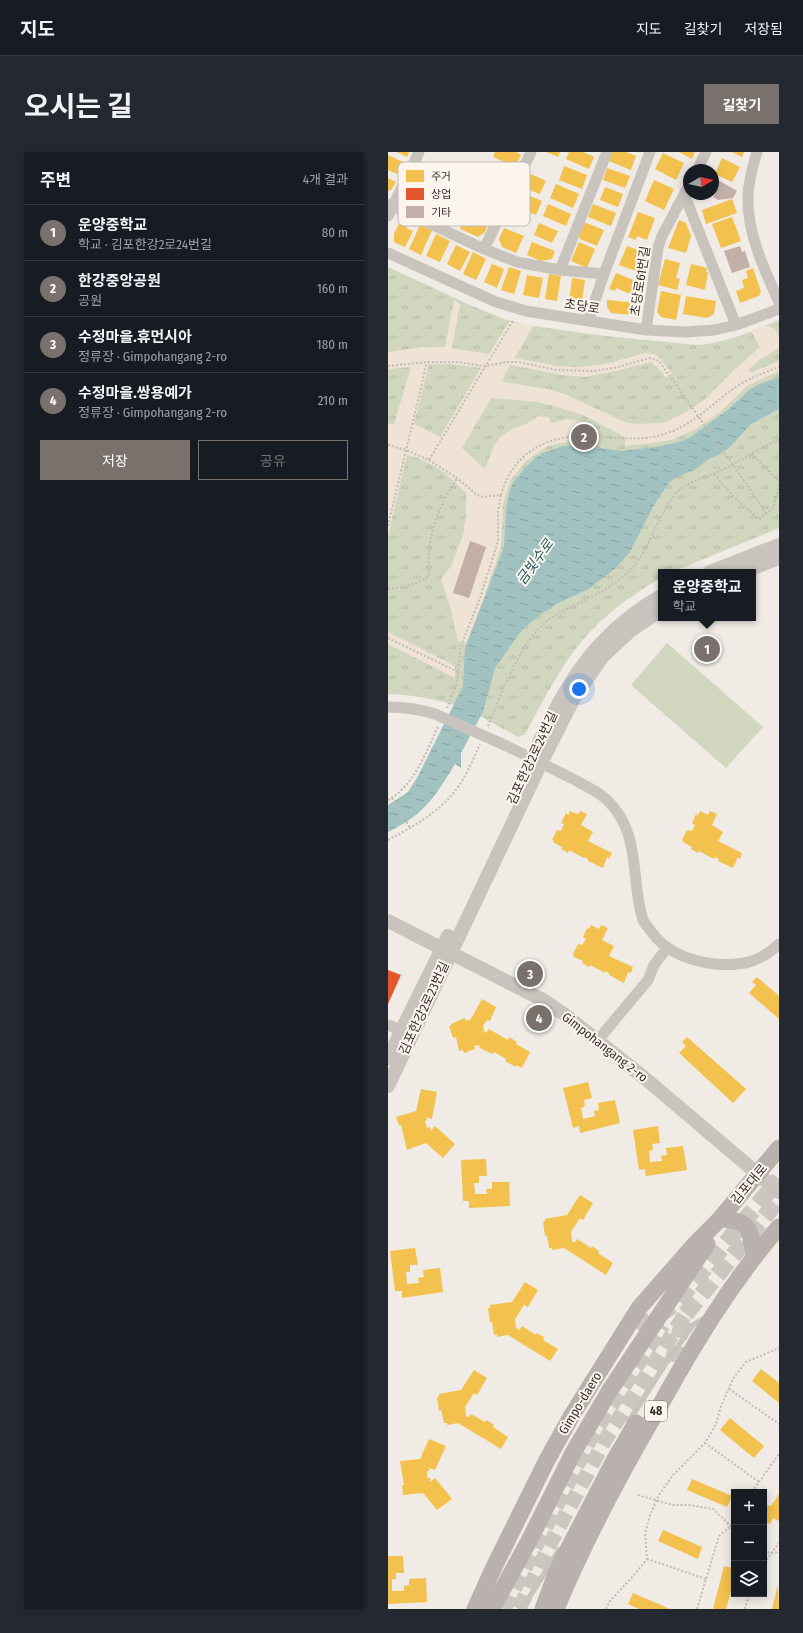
<!DOCTYPE html>
<html lang="ko">
<meta charset="utf-8">
<style>
:root{--surface:#171b24;--page:#242831;--text:#f1f3f6;--muted:#9ea1a6;--line:#363941;--accent:#7a716c}
body{margin:0;font-family:"Fira Sans Condensed","Noto Sans KR",sans-serif;background:var(--page);color:var(--text)}
.controls{position:absolute;right:12px;bottom:12px;display:grid;overflow:hidden;border-radius:0px;box-shadow:0 2px 10px #0003}
.controls button{width:36px;height:36px;display:grid;place-items:center;padding:0;border:0;border-bottom:1px solid var(--line);background:var(--surface);color:var(--text);font:20px sans-serif}
.compass{position:absolute;left:295px;top:12px;width:36px;height:36px;border-radius:50%;background:var(--surface);box-shadow:0 2px 10px #0003;rotate:81deg}
.you{position:absolute;left:191px;top:537px;width:14px;height:14px;margin:-10px;border:3px solid #fff;border-radius:50%;background:#1a73e8;box-shadow:0 0 0 6px #1a73e833}
.badge{display:grid;place-items:center;width:26px;height:26px;border-radius:50%;background:var(--accent);color:#fff;font-size:13px;font-weight:700}
.pin{position:absolute;translate:-50% -50%;border:2px solid #fff;box-shadow:0 1px 4px #0006}
.popup{position:absolute;left:270px;top:417px;width:98px;height:52px;box-sizing:border-box;display:grid;place-content:center;border-radius:0px;background:var(--surface);filter:drop-shadow(0 1px 3px #0005);font-size:13px;white-space:nowrap;color:var(--muted)}
.popup b{font-size:15px;color:var(--text)}
.popup::after{content:'';position:absolute;left:50%;top:100%;margin-left:-8px;border:8px solid transparent;border-top-color:var(--surface)}
.list{margin:0;padding:0;list-style:none}
h2{display:flex;justify-content:space-between;align-items:center;height:52px;margin:0;padding:0 16px;font-size:17px}
h2 small{font-size:13px;font-weight:400;color:var(--muted)}
.list li{display:grid;grid-template-columns:26px 1fr auto;gap:12px;align-items:center;box-sizing:border-box;height:56px;padding:0 16px;border-top:1px solid var(--line)}
.list b{display:block;font-size:15px;white-space:nowrap}
.list p{margin:0;font-size:13px;white-space:nowrap;color:var(--muted)}
.list em{font-size:13px;font-style:normal;color:var(--muted)}
.actions{display:flex;gap:8px;padding:12px 16px}
.actions a{flex:1;padding:9px 0;border:1px solid var(--accent);border-radius:0px;text-align:center;font-size:14px;color:var(--accent)}
.actions .main{background:var(--accent);color:#fff}
.icon{flex:none;width:22px;height:22px;fill:none;stroke:currentColor;stroke-width:2;stroke-linecap:round;stroke-linejoin:round}
.map{position:relative;flex:none;width:391px;height:1457px;overflow:hidden;border-radius:0px}
header{display:flex;align-items:center;gap:24px;box-sizing:border-box;height:56px;padding:0 20px;background:var(--surface);border-bottom:1px solid var(--line)}
header strong{font-size:19px}
nav{display:flex;gap:22px;margin-inline-start:auto;font-size:14px}
.intro{display:flex;align-items:center;justify-content:space-between;box-sizing:border-box;height:96px;padding:0 24px}
h1{margin:0;font-size:28px}
.button{padding:10px 18px;border-radius:0px;background:var(--accent);color:#fff;font-size:14px;font-weight:700}
main{display:flex;gap:24px;padding:0 24px}
aside{flex:1;background:var(--surface);border-radius:0px;box-shadow:0 2px 10px #0003}
.map>svg:first-child{display:block}
.green{fill:#d1d6bf}
.park{fill:url(#park-tufts)}
.plaza{fill:#eee3d5;fill-rule:evenodd}
.water{fill:url(#water-ripples)}
.homes{fill:#f2c14e}
.shops{fill:#e4572e}
.building{fill:#c3afa7}
.lines{fill:none;stroke-linecap:round;stroke-linejoin:round}
.secondary-tunnel{stroke:#ccc6c0;stroke-width:15;stroke-dasharray:15 8;stroke-linecap:butt}
.primary-tunnel{stroke:#ccc6c0;stroke-width:17;stroke-dasharray:17 8;stroke-linecap:butt}
.path{stroke:#c2bbb6;stroke-width:2;stroke-dasharray:2 2;stroke-linecap:butt}
.service{stroke:#c9c3be;stroke-width:5.5}
.minor{stroke:#c9c3be;stroke-width:11}
.tertiary{stroke:#c9c3be;stroke-width:14}
.primary{stroke:#b8b1ad;stroke-width:17}
.path-bridge{stroke:#c2bbb6;stroke-width:2;stroke-dasharray:2 2;stroke-linecap:butt}
.minor-bridge{stroke:#c9c3be;stroke-width:11}
.labels{text-anchor:middle;dominant-baseline:central;stroke-width:4;stroke-linejoin:round;paint-order:stroke}
.shield{fill:#fbf5ee;stroke:#756b66;stroke-width:1}
.shield-label{font-size:12px;font-weight:bold;fill:#3b302b}
.street-label{font-size:13px;fill:#3b302b;stroke:#fbf5ee}
.water-label{font-size:14px;font-style:italic;fill:#1f5a5e;stroke:#fbf5ee}
.key{fill:#fbf5ee;stroke:#c1bab4;stroke-width:1}
.key-label{font-size:11px;fill:#3b302b}
</style>
<header>
<strong>지도</strong>
<nav><a>지도</a><a>길찾기</a><a>저장됨</a></nav>
</header>
<div class="intro"><h1>오시는 길</h1><a class="button">길찾기</a></div>
<main>
<aside>
<h2>주변<small>4개 결과</small></h2>
<ul class="list">
<li><span class="badge">1</span><div><b>운양중학교</b><p>학교 · 김포한강2로24번길</p></div><em>80 m</em></li>
<li><span class="badge">2</span><div><b>한강중앙공원</b><p>공원</p></div><em>160 m</em></li>
<li><span class="badge">3</span><div><b>수정마을.휴먼시아</b><p>정류장 · Gimpohangang 2-ro</p></div><em>180 m</em></li>
<li><span class="badge">4</span><div><b>수정마을.쌍용예가</b><p>정류장 · Gimpohangang 2-ro</p></div><em>210 m</em></li>
</ul>
<div class="actions"><a class="main">저장</a><a>공유</a></div>
</aside>
<div class="map">
<svg width="391" height="1457" viewBox="0 0 391 1457">
<defs>
<pattern id="park-tufts" width="24" height="20" patternUnits="userSpaceOnUse"><rect width="24" height="20" fill="#d1d6bf"/><path d="M3 7l-1-3M5 7V3M7 7l1-3M15 17l-1-3M17 17v-4M19 17l1-3" fill="none" stroke="#b4b8a4"/></pattern>
<pattern id="water-ripples" width="26" height="14" patternUnits="userSpaceOnUse"><rect width="26" height="14" fill="#a1c2c1"/><path d="M2 4q2-2 4 0t4 0M15 11q2-2 4 0t4 0" fill="none" stroke="#849e9d"/></pattern>
</defs>
<rect width="100%" height="100%" fill="#f0ebe5"/>
<path class="green" d="M279 491 375 575 338 616 243 533Z"/>
<path class="park" d="M0 115 82 153 116 167 138 173 218 184 309 193C338 191 364 179 391 168V376L284 420H273V426C239 445 208 469 185 500 167 526 152 554 137 582L130 585C115 577 100 568 84 560 58 548 28 543 0 542Z"/>
<path class="plaza" d="M66 148 72 152 64 196 101 202 121 170 145 174 127 206 169 214 191 215 218 212 256 201 266 202 270 204 284 221 278 226 270 216 263 210 228 219 197 225 174 223 122 213 114 228 116 230 160 237 179 243 237 270 247 272 275 271 294 262 315 249 348 216 372 195 363 179 375 174H381L387 177 391 185V196L371 208 360 218 364 220 391 209V219L359 234 332 260 308 277 286 287 272 290 237 294V285L195 263 166 254 149 250 103 246 74 296 97 317 106 293 112 285 126 276 138 272 150 264 161 265 163 271 180 267 195 270V289H184L160 294 138 309 122 329 115 352 113 395 95 448 78 492 70 489 62 455 53 427 63 414 75 383 78 362V341L56 320 44 313 30 306 19 303 0 384V272H6L23 215 0 217V200L35 195H57ZM41 212H63L93 216 52 285 26 272ZM82 390 98 395 81 446 65 440Z
M0 480 67 514V526L0 492Z"/>
<path class="water" d="M391 225V257L363 272 342 295 334 301 319 308 308 317 292 324 284 328 278 335 266 353 242 400 229 415 201 437 170 451 152 463 133 479 107 516 95 560 73 601V616L67 612C46 646 37 662 0 680V653L20 640 30 624 75 534 77 496 116 395 118 356 122 338 125 331 136 317 144 309 155 301 175 294 190 293 234 299 267 295 287 291 301 286 341 257 361 238 369 233Z"/>
<path class="homes" d="M9 0H21L19 5Z
M107 0H128L133 3 127 15 105 5Z
M158 0H172L170 5Z
M181 0H195L206 5 201 17 178 7Z
M224 0H238L248 4 243 18 221 9Z
M291 0H307L304 7Z
M344 0H356L354 5Z
M275 1 296 11 288 28 267 17Z
M0 3 15 10 9 22 0 18Z
M334 6 352 15 344 30 327 22Z
M103 12 124 21 118 34 97 24Z
M176 14 199 23 194 37 171 28Z
M219 16 242 24 237 36 215 28Z
M143 22 158 29 152 42 137 36Z
M0 26 8 30 3 38 0 39Z
M95 27 116 37 110 49 90 39Z
M266 28 286 37 276 58 257 49Z
M168 32 191 42 185 56 162 46Z
M217 35 235 42 230 55 212 48Z
M133 40 154 49 148 63 127 54Z
M86 47 106 56 100 68 80 60Z
M344 47 349 61 318 72 314 58Z
M160 52 183 62 178 74 155 64Z
M205 52 228 61 223 74 200 65Z
M250 60 267 66 259 88 249 84 248 88 240 85Z
M77 64 99 74 97 80 90 85 72 77Z
M14 65 22 69 18 76 25 79 17 95 6 90V82Z
M344 65 353 89 333 96 324 72Z
M291 68 298 71 303 84 298 101 280 96Z
M196 70 216 78 209 94 192 87 191 82Z
M151 71 170 79 164 91 146 83Z
M32 73 44 78 33 103 21 97Z
M116 76 136 84 128 101 114 95 111 87Z
M48 82 62 89 52 110 38 104Z
M144 90 167 99 164 107 153 109 139 103Z
M191 90 207 97 199 116 183 109Z
M68 93 82 100 72 119 59 112Z
M239 94 255 100 248 119 231 113Z
M85 100 98 107 88 128 75 122Z
M277 107 292 111 288 126 292 127 289 138 270 133Z
M104 112 116 117 109 136 96 130Z
M303 112 319 116 318 120H320L317 138 298 133Z
M121 115 133 119 126 142 113 138Z
M365 116 373 140 371 144 352 151 348 139 356 136 354 128 360 126 358 119Z
M228 121 253 131 247 144 228 136 227 139 221 137Z
M161 122 173 124 169 149 157 147Z
M139 123 155 126 151 146 135 143Z
M184 126 197 128 194 149 189 151 181 150Z
M273 139 293 143 288 168 273 165 269 160Z
M298 144 328 149 326 162 319 166 295 162Z
M219 148 250 151 249 159 243 163 223 161 219 155Z
M182 659 190 662 192 659 199 662 193 673 205 680 200 689 224 701 221 707 219 705 215 716 200 709V707L196 705V706L181 698 180 701 173 697 174 695 165 690 166 689 164 688 169 678 173 679 176 672 173 671 178 661 180 663Z
M312 659 320 663 322 659 329 662 324 673 335 680 330 689 354 701 352 707 350 705 345 716 330 709 331 707 327 705 326 707 311 699 310 701 303 697 304 695 295 690 294 688 299 678 304 679 307 673 304 671 308 662 310 663Z
M203 773 211 777 213 773 220 776 214 788 226 794 221 804 245 815 243 821 240 820 236 831 221 823V821L217 819V821L202 813 201 815 194 811 195 809 186 805 185 802 190 792 194 793 198 787 195 785 199 776 201 777Z
M369 825 391 844V867L361 841 368 833 364 830Z
M94 847 108 855 102 869 99 868 95 874 96 879 98 881 101 877 120 888 121 885 129 890 128 892 142 900 134 916 129 913 128 915 117 909 118 907 106 900 104 902 92 896 91 893 86 894 87 897 76 901 75 898 71 899 68 885 65 886 61 874H63V872L77 866 78 869 83 867Z
M299 885 358 937 345 951 291 901 298 894 294 890Z
M200 930 204 946 196 948 197 954 193 956 195 967 207 964 206 959 211 958 210 951 227 948 232 971 192 981 191 974 185 976 175 936Z
M33 937 49 940 44 967 38 965 39 968 37 969 39 976 42 975 43 979 47 974 67 992 55 1006 38 991 19 998 13 973H11L8 965 28 959Z
M270 974 272 991 264 992 265 998 261 999 262 1010 274 1009 273 1004 279 1003 278 996 295 994 299 1018 258 1024 257 1017 251 1018 245 978Z
M98 1007 99 1024H91V1031H86L87 1042H99L98 1037H104V1030H121L122 1054 81 1056V1049H75L73 1008Z
M192 1043 205 1051 195 1068 192 1066 183 1080 184 1089 186 1091 189 1087 203 1096 204 1094 211 1099 210 1101 225 1111 218 1123 176 1096 164 1098V1096H161L159 1083 157 1084 155 1070 157 1069V1067L179 1063Z
M27 1096 30 1113H22V1120H18L19 1132 31 1131 30 1126 36 1125 35 1118 52 1116 55 1140 14 1146V1139H7L2 1099Z
M137 1130 150 1138 140 1155 136 1153 127 1167 128 1176 131 1178 134 1174 148 1183 149 1181 156 1185 155 1188 170 1197 162 1209 120 1183 109 1185V1182L106 1183 104 1170H102L100 1156H102V1153L124 1150Z
M373 1217 391 1231V1251L364 1229Z
M86 1218 99 1226 89 1243 86 1241 77 1255 78 1264 81 1265 83 1262 97 1270 99 1268 106 1273 105 1275 120 1285 113 1297 70 1271 59 1273V1271H56L53 1258 51 1259 49 1245 51 1244V1242L73 1238Z
M342 1266 376 1294 366 1306 332 1278Z
M41 1287 58 1294 47 1318 41 1316V1319H39V1326H42V1330L47 1326 64 1347 49 1358 35 1341 15 1343 14 1333H16L12 1309 32 1307Z
M304 1327 344 1344 339 1355 299 1338Z
M391 1342V1367L390 1369 385 1366 382 1372 376 1369V1352L383 1354Z
M275 1378 314 1395 310 1407 270 1389Z
M0 1404H15L16 1421H8V1427H4V1439H16V1434L21 1433V1427L38 1426 39 1450 0 1452Z
M336 1414 346 1416V1429L338 1457H325Z
M390 1432 391 1457H384Z
M245 1441 282 1457H251L240 1452Z"/>
<path class="shops" d="M0 818 13 823 0 852Z"/>
<path class="building" d="M325 25 349 39 345 46 330 48 325 45 327 42 325 41Z
M352 94 354 100 357 99 362 115 344 121 336 99Z
M82 389 98 395 81 446 65 441Z"/>
<g class="lines">
<path class="secondary-tunnel" d="M116 1457 203 1286 275 1173
M131 1457 161 1394 217 1288 296 1164"/>
<path class="primary-tunnel" d="M250 1178 289 1150 391 1027
M285 1210 296 1164 391 1047"/>
<path class="path" d="M0 214 39 210H67L98 214 119 210H130L169 218 206 219 226 216 262 206 271 209 281 223
M0 293 18 298 41 308 126 167
M363 302 391 329
M41 308 69 326 89 343 94 345 113 343 110 359V389L107 399 92 446 73 494 69 531 59 556
M326 322 345 344 371 367 385 356 391 333
M113 343C123 304 156 284 195 284 226 284 251 292 282 280 307 271 324 252 345 237 359 227 375 221 391 215
M371 350 378 362
M0 374 39 210
M0 437C15 436 28 432 41 424 38 384 49 359 69 326
M0 486 70 520
M100 574C114 541 134 483 166 464 192 449 220 440 241 419 263 398 268 365 287 342 295 331 325 323 338 316 356 307 372 295 391 288
M4 646 22 676
M0 648C26 634 38 600 50 575
M0 688C24 675 50 661 67 639 78 625 85 608 92 592
M341 1237 391 1272
M317 1291 371 1330
M364 1340 391 1302
M250 1343 285 1353H301L325 1357 346 1377
M376 1398 382 1401 391 1400
M259 1407 318 1427
M376 1411 391 1391
M218 1457 222 1449 247 1422 259 1407 257 1382 262 1363 271 1343 285 1323 317 1291 328 1272 333 1254 346 1225 358 1210 391 1196
M309 1457 331 1384 343 1374 346 1369
M357 1457 361 1442"/>
<path class="service" d="M241 1269 278 1211 305 1173 318 1165
M134 1457 171 1398"/>
<path class="minor" d="M369 0C365 14 360 30 360 45 359 81 376 117 391 150
M309 18 318 0
M296 42 348 173
M0 52 96 97 129 110 172 118 216 122 200 169
M0 64 31 0
M96 97 143 0
M0 101 108 150 138 159 258 178 297 180 326 178 348 173 391 157
M172 118 219 0
M216 122 262 0
M258 178 270 96 274 84 301 33
M0 555C16 555 31 557 47 562
M112 591C136 602 159 614 183 626 194 632 210 639 219 648 254 681 242 728 255 768 257 772 260 775 262 778 277 800 301 809 327 812 353 814 371 811 391 792
M0 873 13 878
M210 888 260 828 266 813 279 796"/>
<path class="tertiary" d="M322 420 391 393
M355 420 391 406
M127 642C166 560 189 492 273 444
M0 769 155 848 176 862 259 928 391 1040
M0 906 60 784
M0 934 153 611 186 546 215 504 242 479 273 458"/>
<path class="primary" d="M332 1067C362 1068 362 1077 366 1103
M87 1457 106 1415 159 1308 184 1263 251 1156 307 1092 332 1067 391 996
M104 1457 142 1387 185 1301 222 1238 319 1092
M155 1457 169 1419 227 1307 248 1271
M168 1457C197 1387 232 1322 270 1257 305 1194 343 1130 391 1075"/>
<path class="path-bridge" d="M281 223 371 350"/>
<path class="minor-bridge" d="M47 562 112 591"/>
</g>
<g class="labels">
<rect class="shield" x="257" y="1249" width="22" height="20" rx="3"/>
<g class="shield-label">
<text x="268" y="1259">48</text>
</g>
<g class="street-label">
<text transform="translate(252 129) rotate(-81)">초당로61번길</text>
<text transform="translate(194 154) rotate(9)">초당로</text>
<text transform="translate(144 606) rotate(-65)">김포한강2로24번길</text>
<text transform="translate(36 856) rotate(-65)">김포한강2로23번길</text>
<text transform="translate(217 895) rotate(38)">Gimpohangang 2-ro</text>
<text transform="translate(361 1032) rotate(-50)">김포대로</text>
<text transform="translate(192 1251) rotate(-59)">Gimpo-daero</text>
</g>
<g class="water-label">
<text transform="translate(147 410) rotate(-54)">금빛수로</text>
</g>
</g>
<rect x="10" y="10" width="132" height="64" rx="6" class="key"/>
<rect x="18" y="18" width="18" height="12" fill="#f2c14e"/>
<rect x="18" y="36" width="18" height="12" fill="#e4572e"/>
<rect x="18" y="54" width="18" height="12" fill="#c3afa7"/>
<g class="key-label">
<text x="43" y="28">주거</text>
<text x="43" y="46">상업</text>
<text x="43" y="64">기타</text>
</g>
</svg>
<div class="controls">
<button>+</button>
<button>−</button>
<button><svg class="icon" aria-label="layers" viewBox="0 0 24 24"><path d="M12 4l9 5-9 5-9-5zM3 14l9 5 9-5"/></svg></button>
</div>
<svg class="compass" viewBox="-18 -18 36 36"><path d="M0-13l5 13h-10z" fill="#e53935"/><path d="M0 13l5-13h-10z" fill="#9ea1a6"/></svg>
<div class="you"></div>
<div class="pin badge" style="left:319px;top:497px">1</div>
<div class="popup"><b>운양중학교</b>학교</div>
<div class="pin badge" style="left:196px;top:285px">2</div>
<div class="pin badge" style="left:142px;top:822px">3</div>
<div class="pin badge" style="left:151px;top:866px">4</div>
</div>
</main>
